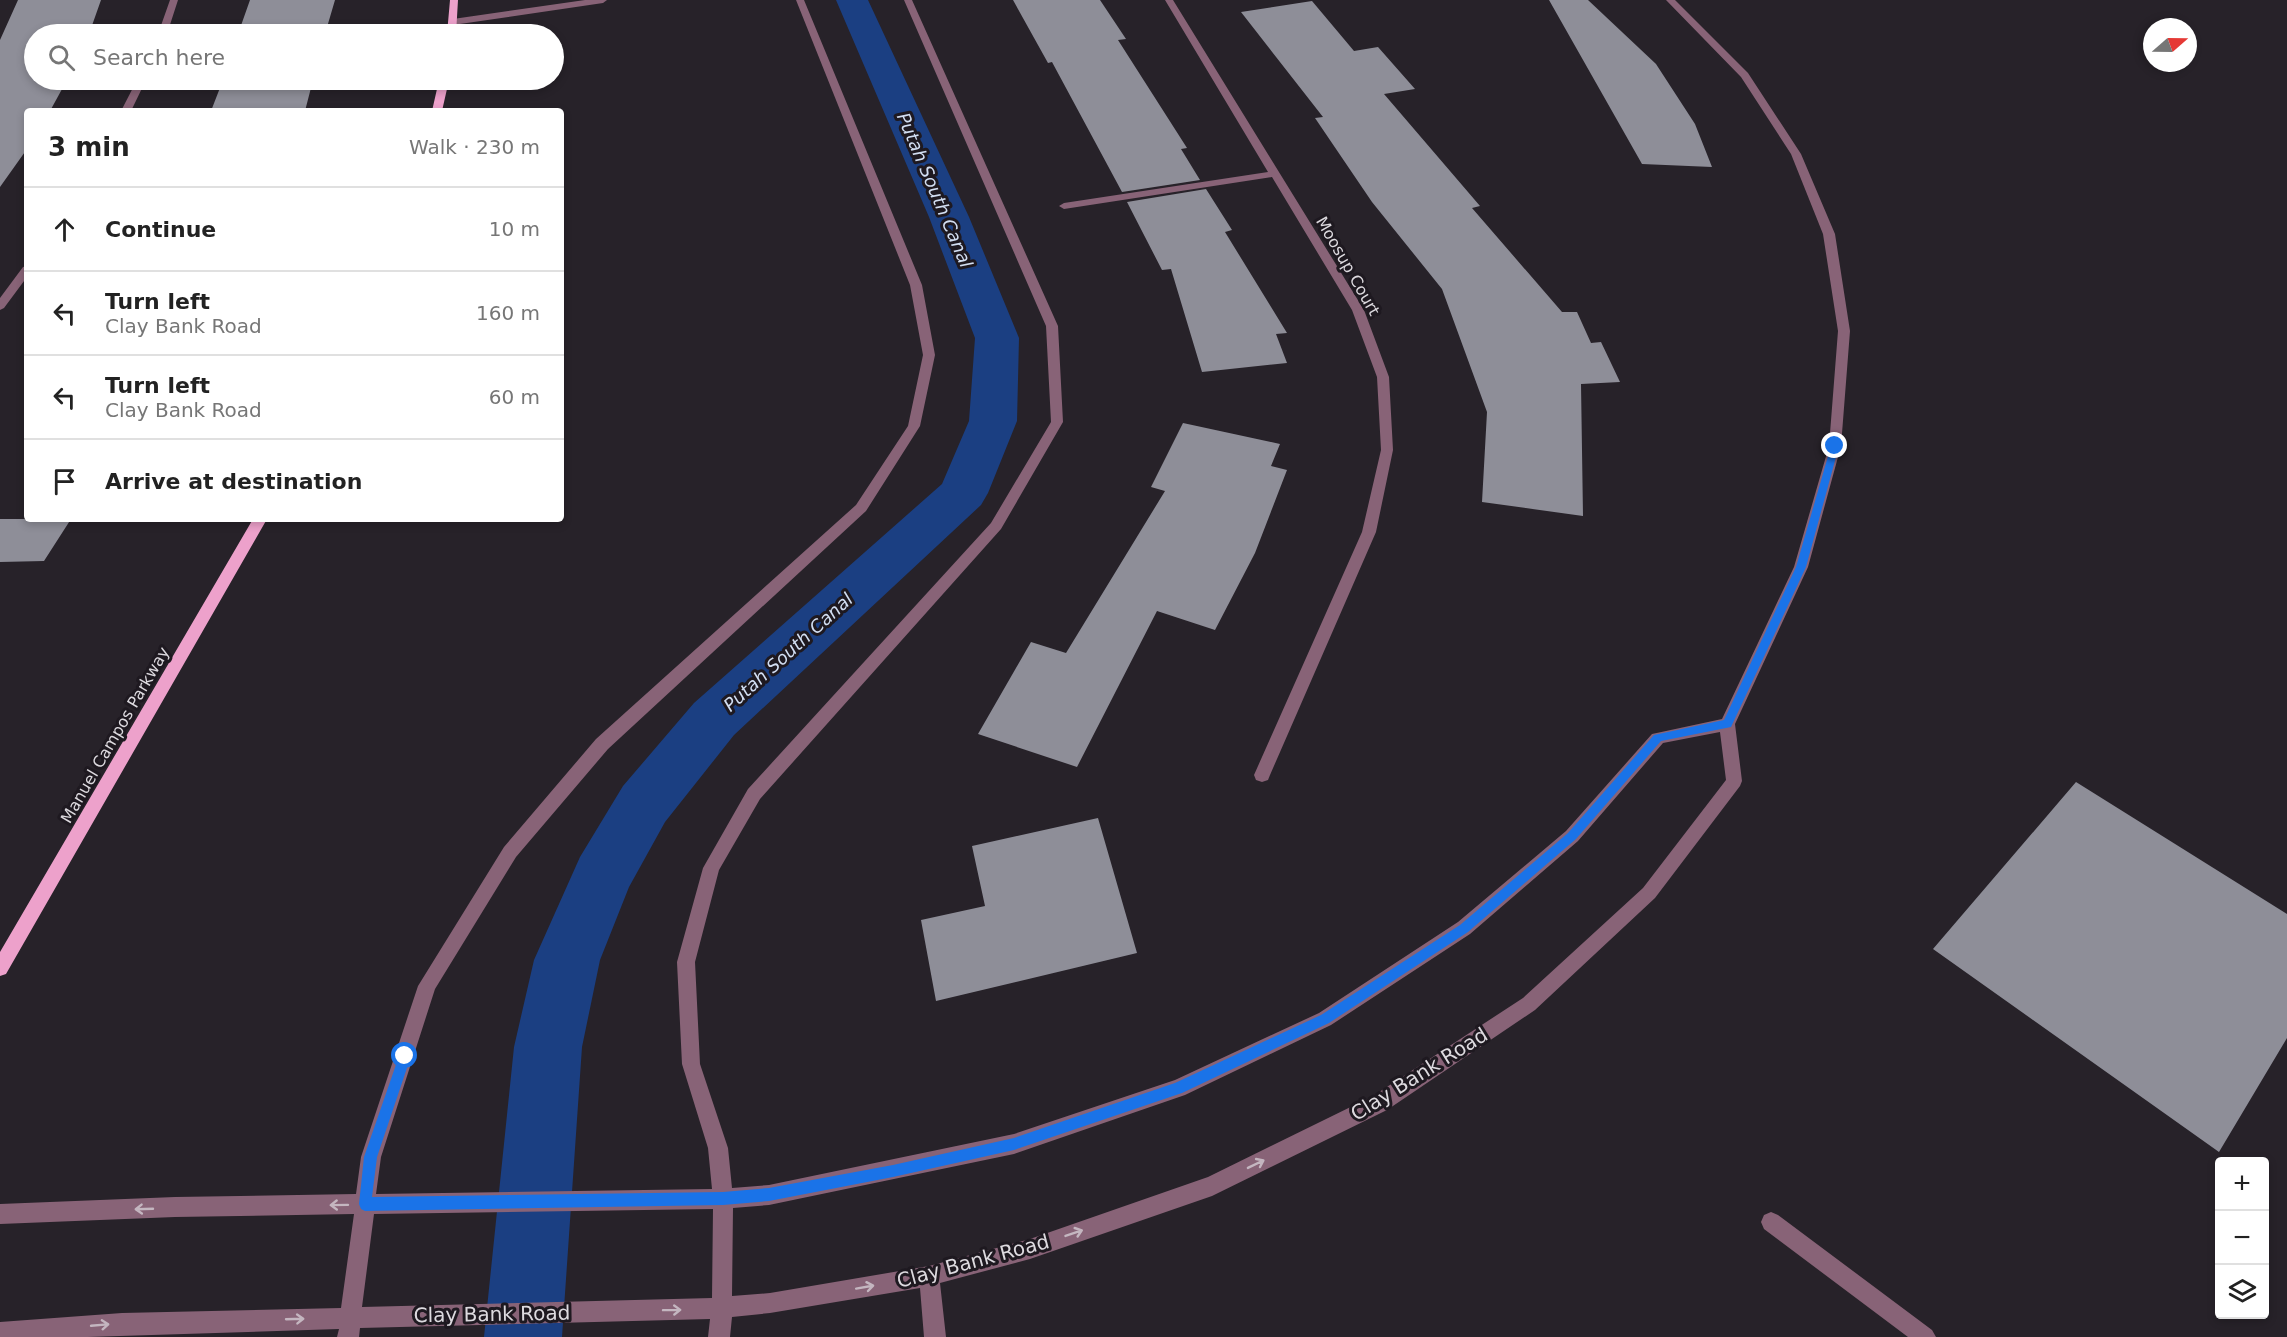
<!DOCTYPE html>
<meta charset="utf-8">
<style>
:root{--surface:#fff;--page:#f2f2f2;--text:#222;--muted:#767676;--line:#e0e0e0}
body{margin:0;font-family:"DejaVu Sans",sans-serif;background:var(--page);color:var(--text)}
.controls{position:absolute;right:18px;bottom:18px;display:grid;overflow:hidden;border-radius:6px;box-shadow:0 3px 9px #0003}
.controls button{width:54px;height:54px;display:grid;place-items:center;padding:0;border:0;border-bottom:2px solid var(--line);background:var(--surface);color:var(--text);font:30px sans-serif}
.compass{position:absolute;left:2143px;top:18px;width:54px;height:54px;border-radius:50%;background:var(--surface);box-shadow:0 3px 9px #0003;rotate:70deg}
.stop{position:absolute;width:18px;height:18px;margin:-14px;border:4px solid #1a73e8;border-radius:50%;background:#fff}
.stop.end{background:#1a73e8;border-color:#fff;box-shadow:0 2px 6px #0008}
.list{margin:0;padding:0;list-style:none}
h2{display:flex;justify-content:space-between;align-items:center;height:78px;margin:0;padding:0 24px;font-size:26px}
h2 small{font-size:20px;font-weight:400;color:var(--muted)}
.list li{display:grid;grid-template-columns:39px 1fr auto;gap:18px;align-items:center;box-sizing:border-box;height:84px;padding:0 24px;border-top:2px solid var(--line)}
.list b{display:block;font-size:22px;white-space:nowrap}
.list p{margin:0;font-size:20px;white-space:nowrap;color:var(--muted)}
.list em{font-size:20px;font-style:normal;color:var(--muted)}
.icon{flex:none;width:33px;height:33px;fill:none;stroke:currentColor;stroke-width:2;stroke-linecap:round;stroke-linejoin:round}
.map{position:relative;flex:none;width:2287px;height:1337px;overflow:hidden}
.search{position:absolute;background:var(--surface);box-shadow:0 3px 9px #0003;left:24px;top:24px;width:540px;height:66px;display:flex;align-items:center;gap:15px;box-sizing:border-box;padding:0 21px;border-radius:33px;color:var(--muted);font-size:22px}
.panel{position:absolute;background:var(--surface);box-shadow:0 3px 9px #0003;left:24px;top:108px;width:540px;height:414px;border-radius:6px}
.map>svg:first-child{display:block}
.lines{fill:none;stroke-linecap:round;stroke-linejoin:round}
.canal{fill:#1b3f82;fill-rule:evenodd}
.building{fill:#8e8e98}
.minor{fill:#886377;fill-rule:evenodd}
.major{fill:#eda1cb;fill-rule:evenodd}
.oneway{stroke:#c4b6c0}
.route{fill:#1a73e8}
.labels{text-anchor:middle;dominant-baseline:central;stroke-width:6;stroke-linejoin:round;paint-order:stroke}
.street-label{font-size:16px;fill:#dddadf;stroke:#1e1920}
.water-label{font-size:18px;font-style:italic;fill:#d2def2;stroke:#1e1920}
.near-street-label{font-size:20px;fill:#dddadf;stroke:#1e1920}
</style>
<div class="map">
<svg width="2287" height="1337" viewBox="0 0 2287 1337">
<rect width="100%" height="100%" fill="#272229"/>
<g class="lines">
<path class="canal" d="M836 0H868L969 217 1019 338 1017 421 988 493 981 505 734 735 665 822 629 887 600 960 582 1047 562 1337H484L514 1047 534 960 580 857 623 786 694 703 942 484 969 421 975 338 929 217Z"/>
</g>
<path class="building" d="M18 0H101L89 34H34V80H67L50 111H27V149L0 187V40Z
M250 0H335L325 34H238Z
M1013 0H1100L1126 39 1118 40 1187 148 1181 149 1200 180 1122 192 1052 62 1048 63Z
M1549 0H1588L1656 64 1695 124 1712 167 1642 164Z
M1312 1 1354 51 1378 47 1415 89 1384 94 1480 206 1472 208 1562 312H1577L1591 343 1601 342 1620 382 1581 384 1583 516 1482 502 1487 412 1442 289 1372 202 1315 118 1323 117 1241 12Z
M223 80H313L305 111H211Z
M1206 189 1232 230 1225 232 1287 333 1276 334 1287 363 1202 372 1171 269 1162 270 1127 202Z
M1183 423 1280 444 1271 466 1287 470 1255 553 1215 630 1157 611 1077 767 978 734 1031 642 1066 653 1165 491 1151 487Z
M0 519H71L44 561 0 562Z
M2076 782 2287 914V1038L2219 1152 1933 949Z
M1098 818 1137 953 936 1001 921 920 985 906 972 846Z"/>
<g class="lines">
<path class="minor" d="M170 0H178L167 34H158Z
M585 0H607L603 3 453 25 448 22 453 19Z
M796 0H804L922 285 935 355 920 426 866 511 608 749 516 857 435 989 381 1157 376 1194 712 1189 708 1148 682 1064 677 962 703 868 748 789 991 523 1051 422 1046 326 904 0H912L1058 326 1063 422 1001 529 760 799 719 870 695 962 700 1064 728 1148 732 1188 769 1185 1014 1134 1175 1080 1319 1013 1458 922 1566 831 1652 734 1722 719 1794 567 1829 446 1838 331 1823 234 1791 154 1741 77 1666 0H1675L1748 73 1801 154 1835 234 1850 331 1841 446 1808 567 1735 724 1742 781 1740 786 1655 898 1535 1010 1387 1110 1212 1196 1030 1259 940 1283 946 1337H924L920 1288 770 1313 732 1317 730 1337H708L710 1319 360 1328 359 1337H337L339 1329 88 1337H0V1322L122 1313 341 1308 354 1214 175 1217 0 1224V1204L175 1197 356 1194 361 1157 418 986 504 847 596 739 856 505 908 426 923 355 910 285ZM1720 732 1726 780 1643 888 1523 998 1373 1096 1208 1177 1030 1239 929 1266 770 1293 732 1296 733 1208 769 1205 1014 1154 1185 1095 1331 1025 1470 934 1578 841 1663 743ZM713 1209 712 1298 362 1307 374 1214Z
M1165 0H1173L1364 310 1389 377 1393 450 1376 532 1270 775 1268 780 1262 782 1256 780 1254 775 1362 532 1381 450 1377 377 1352 310 1272 177 1064 209 1059 206 1064 203 1268 172Z
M137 80H146L131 111H121Z
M27 266V277L4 308 0 310V298L23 267Z
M1771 1212 1778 1215 1932 1330 1936 1337H1908L1764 1229 1761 1222 1764 1215Z"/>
<path class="major" d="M450 0H458L456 34H447Z
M439 80H449L442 111H432Z
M253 519H267L6 974 0 976V952Z"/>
</g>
<defs><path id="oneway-shaft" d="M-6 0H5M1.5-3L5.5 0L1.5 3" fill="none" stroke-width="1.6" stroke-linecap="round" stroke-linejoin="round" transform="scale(1.5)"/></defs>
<g class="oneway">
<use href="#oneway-shaft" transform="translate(1256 1164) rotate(-26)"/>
<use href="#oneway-shaft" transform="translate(339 1205) rotate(179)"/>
<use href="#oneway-shaft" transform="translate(144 1209) rotate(178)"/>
<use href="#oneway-shaft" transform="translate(1074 1233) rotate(-19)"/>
<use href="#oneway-shaft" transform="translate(865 1287) rotate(-10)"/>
<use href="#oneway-shaft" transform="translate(672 1310) rotate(-1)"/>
<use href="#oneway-shaft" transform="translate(295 1319) rotate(-2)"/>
<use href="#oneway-shaft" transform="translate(100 1325) rotate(-5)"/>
</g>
<path class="route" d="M1835 443 1839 446 1806 567 1731 727 1661 741 1576 839 1468 932 1329 1023 1182 1093 1014 1150 893 1177 769 1201 723 1205 365 1211 361 1209 359 1204 364 1157 399 1056 405 1050 411 1056 377 1157 372 1197 723 1192 769 1188 893 1165 1014 1138 1175 1083 1321 1015 1460 925 1568 833 1654 735 1724 720 1796 567 1831 446Z"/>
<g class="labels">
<g class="street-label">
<text transform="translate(1348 266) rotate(60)">Moosup Court</text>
<text transform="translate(115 735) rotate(-60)">Manuel Campos Parkway</text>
</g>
<g class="water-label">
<text transform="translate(935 190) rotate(67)">Putah South Canal</text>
<text transform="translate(788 652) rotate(-42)">Putah South Canal</text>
</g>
<g class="near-street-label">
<text transform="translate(1419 1074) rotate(-32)">Clay Bank Road</text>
<text transform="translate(973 1261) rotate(-15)">Clay Bank Road</text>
<text transform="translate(492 1314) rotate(-1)">Clay Bank Road</text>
</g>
</g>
</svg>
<div class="controls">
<button>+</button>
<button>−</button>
<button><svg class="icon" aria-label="layers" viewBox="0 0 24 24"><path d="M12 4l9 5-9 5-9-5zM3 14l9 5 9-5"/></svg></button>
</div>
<svg class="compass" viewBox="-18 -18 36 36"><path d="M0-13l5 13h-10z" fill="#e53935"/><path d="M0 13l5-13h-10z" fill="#767676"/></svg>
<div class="stop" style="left:405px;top:1056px"></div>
<div class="stop end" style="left:1835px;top:446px"></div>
<div class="search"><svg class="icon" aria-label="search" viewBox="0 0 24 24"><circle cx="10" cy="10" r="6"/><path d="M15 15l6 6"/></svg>Search here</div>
<section class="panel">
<h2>3 min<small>Walk · 230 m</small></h2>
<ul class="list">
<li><svg class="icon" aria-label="ahead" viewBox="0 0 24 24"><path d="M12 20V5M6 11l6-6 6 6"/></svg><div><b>Continue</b></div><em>10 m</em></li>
<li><svg class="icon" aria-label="left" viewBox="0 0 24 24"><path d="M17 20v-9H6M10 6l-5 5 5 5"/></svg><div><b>Turn left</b><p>Clay Bank Road</p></div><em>160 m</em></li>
<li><svg class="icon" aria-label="left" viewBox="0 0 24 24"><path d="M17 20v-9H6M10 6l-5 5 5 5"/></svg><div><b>Turn left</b><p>Clay Bank Road</p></div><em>60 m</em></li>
<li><svg class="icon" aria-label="arrive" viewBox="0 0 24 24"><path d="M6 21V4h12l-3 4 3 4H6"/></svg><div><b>Arrive at destination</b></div></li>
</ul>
</section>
</div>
